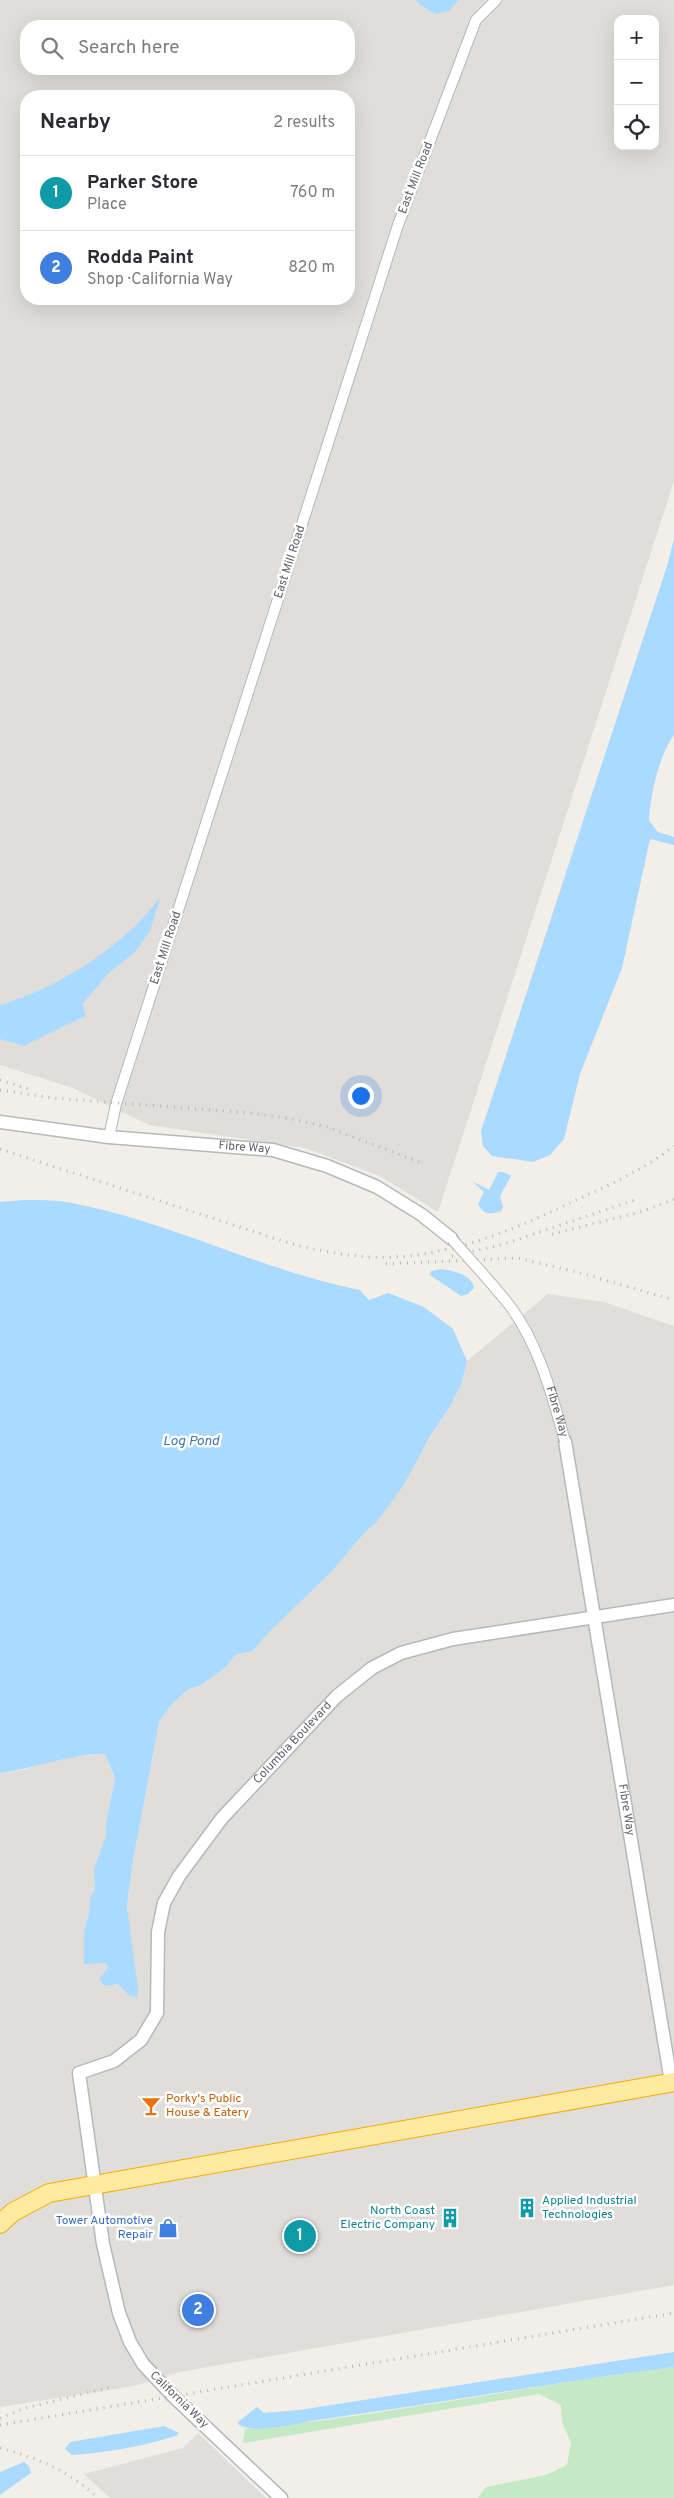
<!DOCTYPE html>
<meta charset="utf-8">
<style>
:root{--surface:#fff;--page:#f7f7f7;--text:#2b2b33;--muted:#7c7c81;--line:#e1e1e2;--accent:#ea4335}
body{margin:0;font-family:Overpass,sans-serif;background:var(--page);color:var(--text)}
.controls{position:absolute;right:15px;top:15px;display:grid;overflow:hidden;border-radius:10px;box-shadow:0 5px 20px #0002}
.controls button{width:45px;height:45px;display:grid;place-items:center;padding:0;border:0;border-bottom:1px solid var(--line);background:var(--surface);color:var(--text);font:25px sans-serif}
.you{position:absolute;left:360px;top:1095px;width:18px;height:18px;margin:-12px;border:4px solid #fff;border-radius:50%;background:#1a73e8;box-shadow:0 0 0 8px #1a73e833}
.badge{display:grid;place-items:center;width:32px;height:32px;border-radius:50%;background:var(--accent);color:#fff;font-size:16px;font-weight:700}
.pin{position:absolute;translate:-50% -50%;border:2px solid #fff;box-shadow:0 1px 5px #0006}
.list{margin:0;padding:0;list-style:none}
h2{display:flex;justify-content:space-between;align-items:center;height:65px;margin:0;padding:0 20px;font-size:21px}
h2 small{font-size:16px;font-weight:400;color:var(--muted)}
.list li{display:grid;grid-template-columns:32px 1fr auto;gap:15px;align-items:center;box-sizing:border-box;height:75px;padding:0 20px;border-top:1px solid var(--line)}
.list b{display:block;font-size:19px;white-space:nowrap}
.list p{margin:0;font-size:16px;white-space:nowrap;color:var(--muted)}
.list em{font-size:16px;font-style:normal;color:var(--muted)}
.icon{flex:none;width:28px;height:28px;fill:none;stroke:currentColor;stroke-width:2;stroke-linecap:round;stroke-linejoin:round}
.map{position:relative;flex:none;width:674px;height:2498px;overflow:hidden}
.search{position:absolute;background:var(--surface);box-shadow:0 5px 20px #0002;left:20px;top:20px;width:335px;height:55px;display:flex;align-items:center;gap:12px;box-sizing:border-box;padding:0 18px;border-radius:20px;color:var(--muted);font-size:19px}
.panel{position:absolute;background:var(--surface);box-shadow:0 5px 20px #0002;left:20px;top:90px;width:335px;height:215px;border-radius:20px}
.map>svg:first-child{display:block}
.industrial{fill:#e0deda;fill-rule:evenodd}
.green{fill:#c5e8c5}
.water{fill:#aadaff}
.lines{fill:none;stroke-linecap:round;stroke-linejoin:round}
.minor-casing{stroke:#b5b8bc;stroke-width:12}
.tertiary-casing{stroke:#b5b8bc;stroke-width:15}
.trunk-casing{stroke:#f9ab00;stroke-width:20}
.minor{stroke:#fff;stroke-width:10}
.tertiary{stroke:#fff;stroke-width:12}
.trunk{stroke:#feeaa1;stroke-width:18}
.rail{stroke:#b6b7b8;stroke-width:3;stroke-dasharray:1 6;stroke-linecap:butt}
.minor-bridge-casing{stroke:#b5b8bc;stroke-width:12;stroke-linecap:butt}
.minor-bridge{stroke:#fff;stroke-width:10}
.labels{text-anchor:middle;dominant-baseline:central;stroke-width:5;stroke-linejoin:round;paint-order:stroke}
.street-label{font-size:12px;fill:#5f6368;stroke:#fff}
.food-label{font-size:12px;fill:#c56008;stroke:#fff;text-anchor:start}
.culture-label{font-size:12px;fill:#0d838f;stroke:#fff;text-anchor:start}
.shop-label{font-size:12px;fill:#366cbe;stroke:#fff;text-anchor:end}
.water-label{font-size:14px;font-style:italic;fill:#4174aa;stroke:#fff}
</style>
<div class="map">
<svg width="674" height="2498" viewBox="0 0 674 2498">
<rect width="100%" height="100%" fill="#f1efe8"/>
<path class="industrial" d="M0 0H674V481L438 1212 380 1176 305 1148 149 1125 73 1088 0 1065ZM618 19H655V146H618ZM26 26H349V69H26ZM26 96H349V299H26Z
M548 1294 604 1302 674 1326V2285L180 2372 134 2386 0 2407V1773L23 1770 59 1758 105 1754 115 1778 106 1823V1836L94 1869 95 1888 90 1899 89 1914 84 1931V1963H106L118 1984 128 1995 134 1963 127 1907 133 1860 159 1724 169 1707 187 1690 201 1685 225 1668 235 1655 253 1651 270 1631 366 1531 376 1523 449 1408 461 1385 467 1361Z
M198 2433 266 2498H110L84 2474 183 2448Z"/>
<path class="green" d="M674 2367V2498H478L486 2487 546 2475 567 2465 571 2443 562 2422 561 2405 539 2394 243 2443 245 2429C389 2415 531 2385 674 2367Z"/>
<path class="water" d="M416 0H459L449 11 436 14 420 5Z
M674 539V735C659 755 650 796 649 821L658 832 674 837V845L650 839 622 968 580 1074 564 1139 550 1155 533 1162 492 1156 483 1146 481 1131 667 566Z
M160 898 150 931 135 952 108 974 83 1003 85 1016 24 1046 0 1039V1005C48 991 95 963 132 929 142 920 151 908 160 898Z
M498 1172H504L511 1176 500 1196 503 1208 501 1211C490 1215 484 1215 478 1204L484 1192 472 1181 489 1190Z
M25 1200C38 1200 53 1200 66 1202 168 1220 259 1270 360 1290L369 1300 388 1293 424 1307 453 1329 467 1361 461 1385 449 1408 429 1438 403 1486 376 1523 366 1531 331 1572 270 1631 253 1651 235 1655 225 1668 201 1685 187 1690 169 1707 159 1723 133 1860 127 1906 138 1989 137 1997 128 1995 118 1984 105 1986 99 1979 108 1968 106 1963 84 1964V1931L89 1914 90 1899 95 1888 94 1869 106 1836V1823L115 1778 105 1754C69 1754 36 1768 0 1773V1202Z
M441 1269C453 1271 472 1274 474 1288L468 1294 461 1296 430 1275 431 1271Z
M674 2352V2367C555 2382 436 2404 317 2420 299 2423 254 2434 239 2425L238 2422 257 2407 264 2413 299 2410Z
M164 2426 179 2433 176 2436C142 2446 107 2453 72 2455L65 2449 70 2442Z
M24 2462 29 2466 31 2473 0 2495V2472Z"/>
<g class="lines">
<defs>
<path id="minor" d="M109 1137 116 1104 398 225 476 20 496 0"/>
<g id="tertiary">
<path id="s1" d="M0 1122 109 1137 273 1150 327 1166 377 1187 422 1215 452 1239"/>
<path id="s2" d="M565 1441 671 2082"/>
<path id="s3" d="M281 2498 173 2396 143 2364 130 2342 119 2313 103 2244 79 2073 114 2061 141 2040 157 2013 158 1932 164 1903 179 1876 222 1818 337 1696 372 1668 401 1653 453 1639 674 1605"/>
</g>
<path id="trunk" d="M0 2224 13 2212 49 2193 674 2082"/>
</defs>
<use href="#minor" class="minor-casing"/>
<use href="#tertiary" class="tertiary-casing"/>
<use href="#trunk" class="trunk-casing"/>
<use href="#minor" class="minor"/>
<use href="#tertiary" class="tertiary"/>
<use href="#trunk" class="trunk"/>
<path class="rail" d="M0 1080 29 1089
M0 1090 53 1098 252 1113 292 1119 327 1127 419 1162
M0 1149 292 1244C325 1252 360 1259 394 1257 459 1253 516 1229 574 1201 609 1185 644 1170 674 1146
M552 1234 644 1211 674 1199
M452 1256 501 1245 638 1199
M386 1264 517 1258 577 1272 674 1300
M0 2418 25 2408 112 2387
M0 2425 674 2313
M0 2448C38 2458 69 2471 98 2498"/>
<defs>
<g id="minor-bridge">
<path id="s4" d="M452 1239C471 1261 492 1283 510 1306 539 1345 552 1395 565 1441"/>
</g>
</defs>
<use href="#minor-bridge" class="minor-bridge-casing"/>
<use href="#minor-bridge" class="minor-bridge"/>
</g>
<defs>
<symbol id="bar-bare" viewBox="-9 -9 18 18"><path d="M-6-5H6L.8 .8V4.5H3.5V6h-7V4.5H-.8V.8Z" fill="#e8710a" stroke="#fff" stroke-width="2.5" paint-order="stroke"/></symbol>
<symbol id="building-bare" viewBox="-9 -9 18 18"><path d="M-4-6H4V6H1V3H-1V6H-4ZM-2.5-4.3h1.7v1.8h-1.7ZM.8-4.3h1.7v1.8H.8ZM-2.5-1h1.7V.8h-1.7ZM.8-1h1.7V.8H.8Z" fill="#0f9aa8" stroke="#fff" stroke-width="2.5" paint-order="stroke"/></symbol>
<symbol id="shop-bare" viewBox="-9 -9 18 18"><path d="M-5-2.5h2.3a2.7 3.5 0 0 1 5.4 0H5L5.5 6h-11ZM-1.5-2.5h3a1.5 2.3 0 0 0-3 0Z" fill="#3f7fe0" stroke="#fff" stroke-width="2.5" paint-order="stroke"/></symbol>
</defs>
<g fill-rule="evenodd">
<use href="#bar-bare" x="137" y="2092" width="28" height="28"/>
<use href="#building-bare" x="513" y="2194" width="28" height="28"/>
<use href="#building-bare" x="436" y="2204" width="28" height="28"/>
<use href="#shop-bare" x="154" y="2214" width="28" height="28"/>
</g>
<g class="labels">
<g class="street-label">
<text transform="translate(416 178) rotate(-69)">East Mill Road</text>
<text transform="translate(290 562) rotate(-72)">East Mill Road</text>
<text transform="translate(166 948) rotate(-72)">East Mill Road</text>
<text stroke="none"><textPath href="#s1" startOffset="246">Fibre Way</textPath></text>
<text stroke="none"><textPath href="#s4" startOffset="205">Fibre Way</textPath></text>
<text stroke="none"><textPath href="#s3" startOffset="912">Columbia Boulevard</textPath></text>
<text stroke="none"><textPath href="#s2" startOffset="374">Fibre Way</textPath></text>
<text transform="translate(179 2400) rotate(44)">California Way</text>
</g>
<g class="food-label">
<text x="166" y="2099">Porky's Public<tspan x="166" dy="14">House &amp; Eatery</tspan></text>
</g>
<g class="culture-label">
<text x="542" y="2201">Applied Industrial<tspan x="542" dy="14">Technologies</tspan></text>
<text x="435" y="2211" text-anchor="end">North Coast<tspan x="435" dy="14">Electric Company</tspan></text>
</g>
<g class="shop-label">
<text x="153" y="2221">Tower Automotive<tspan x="153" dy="14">Repair</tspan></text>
</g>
<g class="water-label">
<text x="191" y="1441">Log Pond</text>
</g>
</g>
</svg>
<div class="controls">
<button>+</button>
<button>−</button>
<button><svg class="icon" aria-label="locate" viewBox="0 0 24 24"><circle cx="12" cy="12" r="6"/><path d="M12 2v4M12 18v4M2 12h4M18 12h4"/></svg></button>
</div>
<div class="you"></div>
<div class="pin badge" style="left:300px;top:2236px;background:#0f9aa8">1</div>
<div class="pin badge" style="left:198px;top:2310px;background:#3f7fe0">2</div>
<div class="search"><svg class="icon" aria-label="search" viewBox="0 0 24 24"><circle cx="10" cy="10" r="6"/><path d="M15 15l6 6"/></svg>Search here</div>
<section class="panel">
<h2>Nearby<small>2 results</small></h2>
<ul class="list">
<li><span class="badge" style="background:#0f9aa8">1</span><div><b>Parker Store</b><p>Place</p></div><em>760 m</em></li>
<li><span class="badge" style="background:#3f7fe0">2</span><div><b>Rodda Paint</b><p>Shop · California Way</p></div><em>820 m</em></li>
</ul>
</section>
</div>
